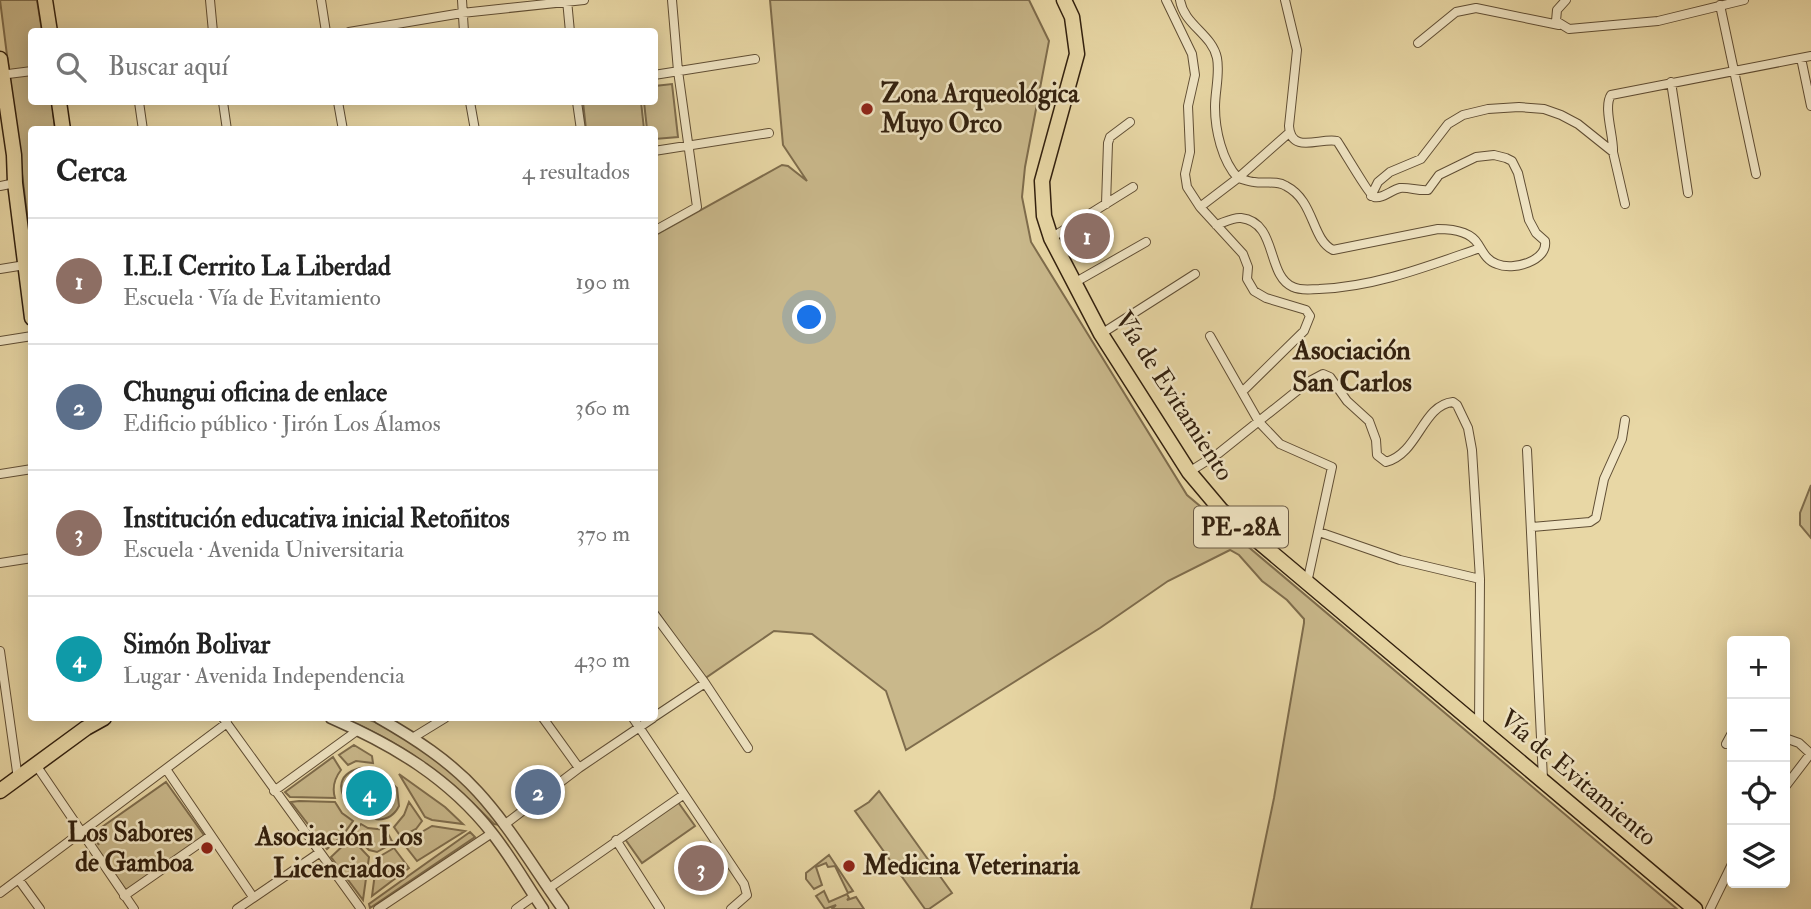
<!DOCTYPE html>
<html lang="es">
<meta charset="utf-8">
<style>
:root{--surface:#fff;--page:#f6f6f6;--text:#222;--muted:#767676;--line:#e0e0e0;--accent:#1a73e8}
body{margin:0;font-family:"IM FELL Double Pica",serif;background:var(--page);color:var(--text)}
.controls{position:absolute;right:21px;bottom:21px;display:grid;overflow:hidden;border-radius:7px;box-shadow:0 4px 18px #0003}
.controls button{width:63px;height:63px;display:grid;place-items:center;padding:0;border:0;border-bottom:2px solid var(--line);background:var(--surface);color:var(--text);font:35px sans-serif}
.you{position:absolute;left:810px;top:318px;width:24px;height:24px;margin:-18px;border:5px solid #fff;border-radius:50%;background:#1a73e8;box-shadow:0 0 0 10px #1a73e833}
.badge{display:grid;place-items:center;width:46px;height:46px;border-radius:50%;background:var(--accent);color:#fff;font-size:23px;font-weight:700}
.pin{position:absolute;translate:-50% -50%;border:4px solid #fff;box-shadow:0 2px 7px #0006}
.list{margin:0;padding:0;list-style:none}
h2{display:flex;justify-content:space-between;align-items:center;height:91px;margin:0;padding:0 28px;font-size:30px}
h2 small{font-size:23px;font-weight:400;color:var(--muted)}
.list li{display:grid;grid-template-columns:46px 1fr auto;gap:21px;align-items:center;box-sizing:border-box;height:126px;padding:0 28px;border-top:2px solid var(--line)}
.list b{display:block;font-size:26px;white-space:nowrap}
.list p{margin:0;font-size:23px;white-space:nowrap;color:var(--muted)}
.list em{font-size:23px;font-style:normal;color:var(--muted)}
.icon{flex:none;width:38px;height:38px;fill:none;stroke:currentColor;stroke-width:2;stroke-linecap:round;stroke-linejoin:round}
.map{position:relative;flex:none;width:1811px;height:909px;overflow:hidden}
.search{position:absolute;background:var(--surface);box-shadow:0 4px 18px #0003;left:28px;top:28px;width:630px;height:77px;display:flex;align-items:center;gap:18px;box-sizing:border-box;padding:0 24px;border-radius:7px;color:var(--muted);font-size:26px}
.panel{position:absolute;background:var(--surface);box-shadow:0 4px 18px #0003;left:28px;top:126px;width:630px;height:595px;border-radius:7px}
.map>svg:first-child{display:block}
.green{fill:#c9b88b;stroke:#7e6c4c;stroke-width:2}
.lines{fill:none;stroke-linecap:round;stroke-linejoin:round}
.minor-casing{stroke:#604e34;stroke-width:10}
.tertiary-casing{stroke:#604e34;stroke-width:13}
.trunk-casing{stroke:#32200e;stroke-width:17}
.minor{stroke:#f0e5c4;stroke-width:8}
.tertiary{stroke:#f0e5c4;stroke-width:10}
.trunk{stroke:#e8d7a5;stroke-width:14}
.poi-dot{fill:#8f2418;stroke:#f0e5c4;stroke-width:2.5}
.labels{text-anchor:middle;dominant-baseline:central;stroke-width:5;stroke-linejoin:round;paint-order:stroke}
.shield{fill:#f0e5c4;stroke:#6b5b45;stroke-width:2}
.shield-label{font-size:24px;font-weight:bold;fill:#32200e}
.poi-label{font-size:26px;font-weight:bold;fill:#32200e;stroke:#f0e5c4;text-anchor:start}
.street-label{font-size:26px;fill:#32200e;stroke:#f0e5c4}
.neighbourhood-label{font-size:28px;font-weight:bold;fill:#32200e;stroke:#f0e5c4}
</style>
<div class="map">
<svg width="1811" height="909" viewBox="0 0 1811 909">
<rect width="100%" height="100%" fill="#e8d7a5"/>
<filter id="stains"><feTurbulence type="fractalNoise" baseFrequency=".00286" numOctaves="4"/><feColorMatrix values="0 0 0 0 .2 0 0 0 0 .09 0 0 0 0 .02 0 0 0 .5 -.17"/></filter>
<radialGradient id="worn" r=".72"><stop offset=".6" stop-color="#630" stop-opacity="0"/><stop offset="1" stop-color="#630" stop-opacity=".3"/></radialGradient>
<path class="green" d="M0 0H37L42 31 32 32V102H52L55 129 32 130 31 245Z
M770 0H1029L1049 41 1025 167 1022 197 1031 242 1187 495 1677 909H1251L1274 798 1304 623V619L1287 600 1262 581 1239 555 1230 550 1168 581 1100 628 906 750 886 691 812 634 774 631 704 679 655 608 654 236 782 165 788 166 807 181 783 145Z
M672 84 678 137 655 139 654 130 647 129 644 102H654L655 86Z
M583 102H641L644 129H586Z
M1811 485V538L1800 525V513Z
M342 718C349 718 357 716 363 718 391 724 461 777 481 798 488 806 494 816 500 825L494 824C448 777 403 742 342 718Z
M354 745 372 756 373 763 356 761 348 765 339 755Z
M333 757 341 770C334 779 332 788 335 798L290 797 285 792Z
M360 768 386 778 397 788 399 806C378 847 308 782 360 768Z
M399 774 445 807 463 824 432 820 425 817Z
M166 782 206 838 128 893 88 837 91 835 99 845 92 834Z
M879 791 952 893 929 909H925L855 811 869 802Z
M299 801 335 802 342 813 353 821 343 835 327 849 291 802Z
M409 802 422 821 416 829 401 837 394 827 404 815Z
M678 802 695 826 642 863 625 839Z
M361 824 368 828 386 830 393 843 377 852 369 850 353 835Z
M432 826 465 831 417 861 403 843Z
M470 832 475 837 370 908 369 904Z
M351 838 369 857 363 900 331 857Z
M394 848 409 868 372 896 377 858Z
M829 855 853 891 848 893 835 866 828 867 826 863 816 867 822 885 814 889 806 879V873Z
M824 891 829 902 847 894 849 898 847 900 856 897 864 909H832L836 905 825 909 816 896Z"/>
<g class="lines">
<defs>
<path id="minor" d="M210 0 213 32
M321 0 326 32
M462 0 464 32
M567 0 570 32
M1166 0 1192 54 1195 75 1188 106 1190 152 1185 174 1187 187 1200 207 1243 254 1248 267 1247 279 1254 291 1266 298 1306 310 1310 316 1304 331 1243 391
M1180 0C1184 25 1212 34 1217 58 1220 74 1215 91 1215 107 1215 130 1222 161 1238 178L1290 132
M1566 0 1557 10 1556 21 1569 29 1658 21 1744 0
M1720 5 1756 174
M349 32 462 13 584 0
M1418 43 1456 12 1476 8 1559 25
M1801 58 1811 106
M0 75 32 71
M654 75 755 59
M1671 82 1688 193
M139 102 143 130
M223 102 227 130
M338 102 343 130
M470 102 475 130
M577 102 581 130
M654 151 769 133
M1613 152C1614 137 1603 107 1611 95L1811 56
M0 186 15 183
M1371 196 1378 182 1390 172 1421 159 1448 124 1463 115 1488 109 1519 107 1544 109 1561 115 1578 124 1613 152 1625 204
M1106 204 1108 143 1110 137 1130 122
M1200 207 1238 178C1243 179 1249 182 1254 182 1265 184 1276 180 1286 186 1315 201 1311 239 1333 250L1438 229C1452 229 1470 231 1478 244 1483 252 1487 261 1497 264 1513 271 1548 261 1545 241L1536 233 1529 220 1518 173 1512 161 1506 158 1494 155 1476 157 1439 175 1428 190C1418 191 1409 187 1400 188 1391 190 1383 199 1374 197 1370 196 1342 148 1337 141 1321 137 1291 155 1289 126L1297 50 1285 0
M1216 225C1223 223 1233 217 1241 218 1278 222 1266 276 1293 287 1301 291 1311 289 1319 289 1375 287 1428 266 1480 248
M654 231 697 207 678 71 672 0
M1051 238 1133 187
M0 269 25 265
M1074 283 1146 242
M1101 334 1195 274
M1210 336 1259 422 1280 444 1332 467 1307 583
M0 341 32 336
M1527 450 1543 779
M1189 472 1219 453 1308 382 1323 374 1330 377 1347 401 1369 421 1376 440 1377 455 1386 462C1419 453 1422 405 1453 402L1457 405 1468 428 1472 450 1480 579 1479 726
M0 474 32 469
M1532 527 1590 522 1596 518 1604 479 1622 439 1625 420
M1319 532 1400 560 1480 579
M0 563 32 558
M654 614 705 683 748 748
M0 651 18 779
M654 717 705 683
M223 718 361 909
M543 718 579 768
M633 718 744 884 747 895 731 909
M414 737 445 718
M1785 738 1799 743 1811 754
M1726 744 1732 733
M36 765 134 909
M166 769 253 897
M1785 787 1811 753
M274 791 358 730
M504 825 579 768 653 718
M616 840 660 909
M19 880 40 909
M548 889 683 795
M0 893 227 723
M124 896 210 836
M237 909 319 853
M378 909 492 833
M516 909 534 896
M1710 909 1732 864"/>
<path id="tertiary" d="M331 718C393 745 449 778 492 833 511 857 526 884 543 909
M379 718C414 738 450 761 478 792 510 827 535 870 563 909"/>
<path id="trunk" d="M45 0 50 32
M1064 0 1072 17 1077 54 1042 181 1044 216 1051 238 1101 334 1189 472 1221 510 1695 909
M0 59 14 155 15 183 32 318
M59 102 63 130
M0 791 86 728 104 718"/>
</defs>
<use href="#minor" class="minor-casing"/>
<use href="#tertiary" class="tertiary-casing"/>
<use href="#trunk" class="trunk-casing"/>
<use href="#minor" class="minor"/>
<use href="#tertiary" class="tertiary"/>
<use href="#trunk" class="trunk"/>
</g>
<g class="poi-dot">
<circle cx="867" cy="109" r="7"/>
<circle cx="207" cy="848" r="7"/>
<circle cx="849" cy="866" r="7"/>
</g>
<g class="labels">
<rect class="shield" x="1194" y="506.5" width="94" height="41" rx="5"/>
<g class="shield-label">
<text x="1241" y="527">PE-28A</text>
</g>
<g class="poi-label">
<text x="881" y="94">Zona Arqueológica<tspan x="881" dy="30">Muyo Orco</tspan></text>
<text x="193" y="833" text-anchor="end">Los Sabores<tspan x="193" dy="30">de Gamboa</tspan></text>
<text x="863" y="866">Medicina Veterinaria</text>
</g>
<g class="street-label">
<text transform="translate(1174 396) rotate(57)">Vía de Evitamiento</text>
<text transform="translate(1578 778) rotate(40)">Vía de Evitamiento</text>
</g>
<g class="neighbourhood-label">
<text x="1352" y="350">Asociación<tspan x="1352" dy="32">San Carlos</tspan></text>
<text x="339" y="836">Asociación Los<tspan x="339" dy="32">Licenciados</tspan></text>
</g>
</g>
<rect width="100%" height="100%" filter="url(#stains)"/>
<rect width="100%" height="100%" fill="url(#worn)"/>
</svg>
<div class="controls">
<button>+</button>
<button>−</button>
<button><svg class="icon" aria-label="locate" viewBox="0 0 24 24"><circle cx="12" cy="12" r="6"/><path d="M12 2v4M12 18v4M2 12h4M18 12h4"/></svg></button>
<button><svg class="icon" aria-label="layers" viewBox="0 0 24 24"><path d="M12 4l9 5-9 5-9-5zM3 14l9 5 9-5"/></svg></button>
</div>
<div class="you"></div>
<div class="pin badge" style="left:1087px;top:236px;background:#8d6e63">1</div>
<div class="pin badge" style="left:538px;top:792px;background:#5c6f8a">2</div>
<div class="pin badge" style="left:701px;top:868px;background:#8d6e63">3</div>
<div class="pin badge" style="left:369px;top:793px;background:#0f9aa8">4</div>
<div class="search"><svg class="icon" aria-label="search" viewBox="0 0 24 24"><circle cx="10" cy="10" r="6"/><path d="M15 15l6 6"/></svg>Buscar aquí</div>
<section class="panel">
<h2>Cerca<small>4 resultados</small></h2>
<ul class="list">
<li><span class="badge" style="background:#8d6e63">1</span><div><b>I.E.I Cerrito La Liberdad</b><p>Escuela · Vía de Evitamiento</p></div><em>190 m</em></li>
<li><span class="badge" style="background:#5c6f8a">2</span><div><b>Chungui oficina de enlace</b><p>Edificio público · Jirón Los Álamos</p></div><em>360 m</em></li>
<li><span class="badge" style="background:#8d6e63">3</span><div><b>Institución educativa inicial Retoñitos</b><p>Escuela · Avenida Universitaria</p></div><em>370 m</em></li>
<li><span class="badge" style="background:#0f9aa8">4</span><div><b>Simón Bolivar</b><p>Lugar · Avenida Independencia</p></div><em>430 m</em></li>
</ul>
</section>
</div>
